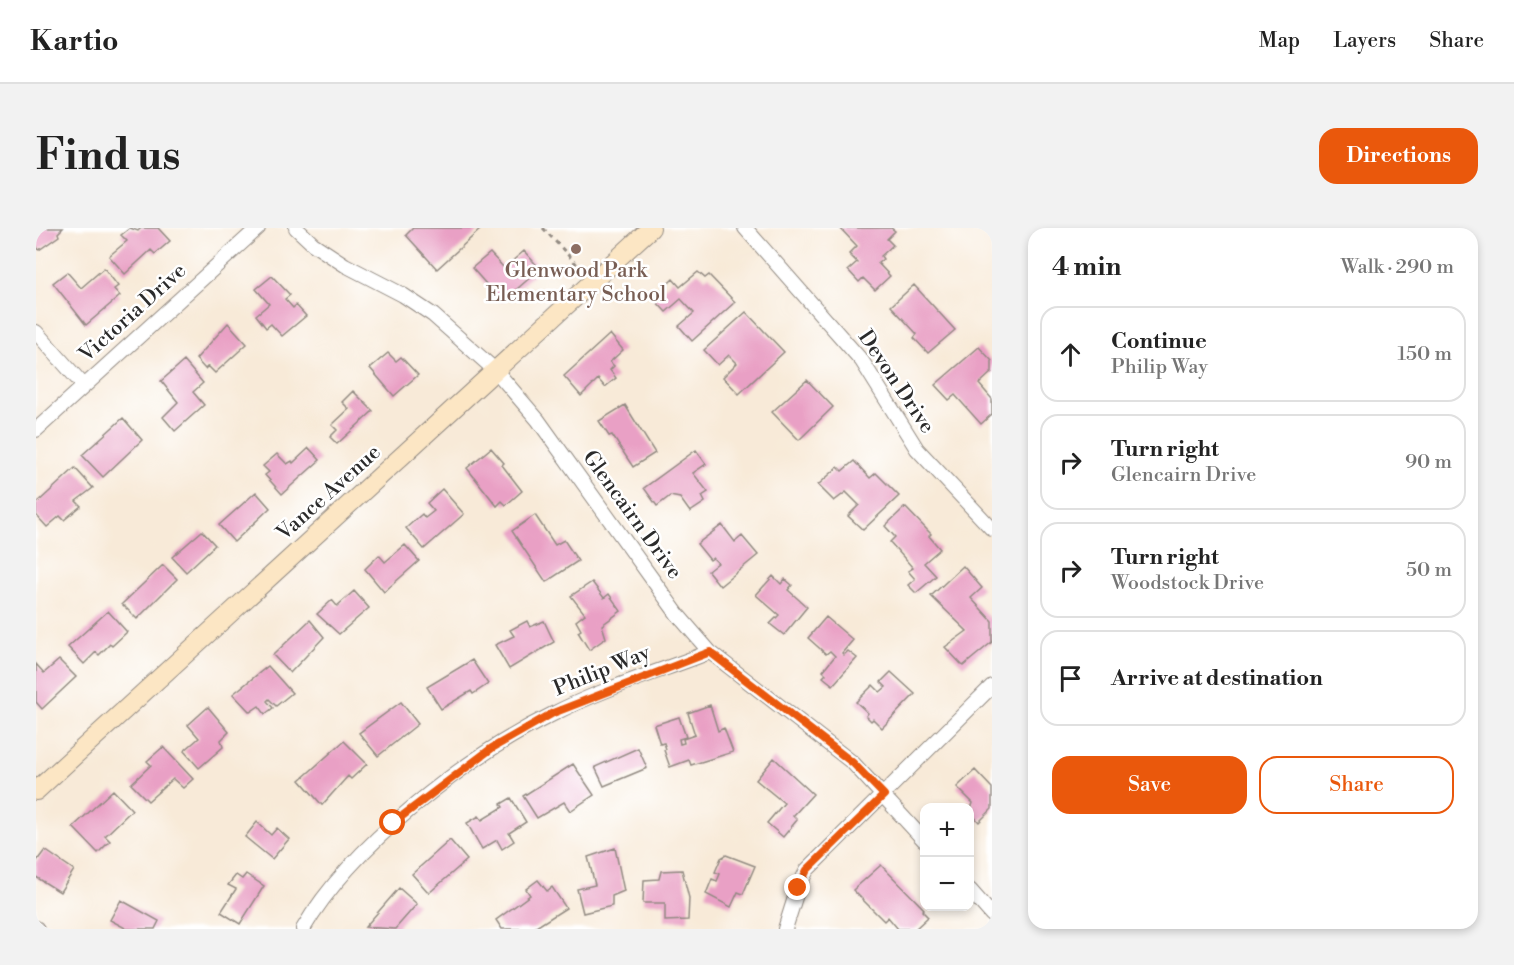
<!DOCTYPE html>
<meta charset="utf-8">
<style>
:root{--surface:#fff;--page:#f2f2f2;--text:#222;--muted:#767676;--line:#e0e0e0;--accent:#ea580c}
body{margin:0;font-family:"Libre Bodoni",serif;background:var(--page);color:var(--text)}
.controls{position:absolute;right:18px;bottom:18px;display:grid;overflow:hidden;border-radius:12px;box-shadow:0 3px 9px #0003}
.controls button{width:54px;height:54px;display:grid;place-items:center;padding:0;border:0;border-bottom:2px solid var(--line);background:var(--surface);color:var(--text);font:30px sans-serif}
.stop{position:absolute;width:18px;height:18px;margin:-14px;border:4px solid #ea580c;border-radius:50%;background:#fff}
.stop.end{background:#ea580c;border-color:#fff;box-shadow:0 2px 6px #0008}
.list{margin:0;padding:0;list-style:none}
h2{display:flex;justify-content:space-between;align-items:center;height:78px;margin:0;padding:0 24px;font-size:26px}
h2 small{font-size:20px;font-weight:400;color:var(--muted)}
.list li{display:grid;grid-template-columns:39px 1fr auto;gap:18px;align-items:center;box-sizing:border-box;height:96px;margin:0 12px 12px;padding:0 12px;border:2px solid var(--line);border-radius:18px}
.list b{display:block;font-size:22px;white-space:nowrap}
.list p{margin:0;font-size:20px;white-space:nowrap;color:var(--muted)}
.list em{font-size:20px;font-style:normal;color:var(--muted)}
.actions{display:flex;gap:12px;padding:18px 24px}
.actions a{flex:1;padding:14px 0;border:2px solid var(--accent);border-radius:18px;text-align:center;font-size:21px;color:var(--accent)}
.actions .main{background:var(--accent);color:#fff}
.icon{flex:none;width:33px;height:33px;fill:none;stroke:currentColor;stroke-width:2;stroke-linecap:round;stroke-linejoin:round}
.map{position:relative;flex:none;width:956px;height:701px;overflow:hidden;border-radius:18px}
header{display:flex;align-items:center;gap:36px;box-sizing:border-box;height:84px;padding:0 30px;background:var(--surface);border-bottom:2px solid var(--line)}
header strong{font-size:28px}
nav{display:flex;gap:33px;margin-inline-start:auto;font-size:21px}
.intro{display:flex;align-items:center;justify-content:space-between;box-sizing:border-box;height:144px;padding:0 36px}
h1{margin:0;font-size:42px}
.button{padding:15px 27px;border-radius:18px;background:var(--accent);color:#fff;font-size:21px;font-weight:700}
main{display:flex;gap:36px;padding:0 36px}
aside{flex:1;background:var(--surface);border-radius:18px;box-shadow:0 3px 9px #0003}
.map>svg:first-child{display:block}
.building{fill:#e9a0c5}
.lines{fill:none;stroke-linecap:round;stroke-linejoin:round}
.street-casing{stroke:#928a82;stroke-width:16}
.secondary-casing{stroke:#928a82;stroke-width:20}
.path{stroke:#928a82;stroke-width:3;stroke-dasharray:4.5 4.5;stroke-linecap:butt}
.street{stroke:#fff;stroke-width:14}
.secondary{stroke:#fce6c4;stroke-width:18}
.route{stroke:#ea580c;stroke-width:8}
.education-dot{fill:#8d6e63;stroke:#fff;stroke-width:2}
.labels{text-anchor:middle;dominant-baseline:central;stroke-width:5;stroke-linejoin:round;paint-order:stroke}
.education-label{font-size:21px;fill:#785e54;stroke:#fff}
.street-label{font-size:21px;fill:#2b2b2b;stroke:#fff}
</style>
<header>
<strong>Kartio</strong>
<nav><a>Map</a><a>Layers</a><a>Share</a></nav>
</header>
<div class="intro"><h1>Find us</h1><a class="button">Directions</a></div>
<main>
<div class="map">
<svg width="956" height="701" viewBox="0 0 956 701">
<rect width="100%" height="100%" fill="#fff"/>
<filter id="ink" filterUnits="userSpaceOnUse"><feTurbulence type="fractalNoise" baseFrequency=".0167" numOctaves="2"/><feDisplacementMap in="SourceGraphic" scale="12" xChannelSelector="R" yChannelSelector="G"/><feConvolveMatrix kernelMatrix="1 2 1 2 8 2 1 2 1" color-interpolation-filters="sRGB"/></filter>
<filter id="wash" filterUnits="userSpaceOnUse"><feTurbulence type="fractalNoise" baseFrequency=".008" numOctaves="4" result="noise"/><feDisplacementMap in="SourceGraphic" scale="24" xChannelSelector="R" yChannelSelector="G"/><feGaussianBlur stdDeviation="1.35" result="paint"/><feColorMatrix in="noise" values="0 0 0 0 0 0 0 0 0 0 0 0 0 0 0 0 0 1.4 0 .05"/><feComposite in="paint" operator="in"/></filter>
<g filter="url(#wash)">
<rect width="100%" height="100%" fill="#f8ead8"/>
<g id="blocks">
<path class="building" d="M0 0H27L22 5 23 8 3 22 0 18Z
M94 0 102 3 105 0H122L134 13 119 26 115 22 89 46 73 28 91 13 85 7Z
M377 0H446L401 41 370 7Z
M804 0H855L859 3 851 11 857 17 845 28 847 31 842 35 854 48 839 62 827 50 823 54 812 42 821 34 813 26 821 18Z
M488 23 504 41 466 74 436 40 454 25 468 40Z
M68 40 82 58 78 61 84 68 50 97 17 55 31 44 45 60Z
M662 44 669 50 673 47 699 74 656 113 643 98 658 85 645 71 630 84 617 70 637 51 644 59Z
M236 48 254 67 249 71 257 80 260 77 270 88 246 108 235 96 230 100 220 87 233 76 220 61Z
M878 57 919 102 892 125 878 110 881 106 855 78Z
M710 84 748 124 703 166 687 149 701 135 693 127 682 137 668 122Z
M192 95 211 116 179 145 172 138 169 141 160 131Z
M574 106 587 122 574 134 578 138 574 142 580 150 569 159 562 151 545 168 528 148Z
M943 119 956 133V144L943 156 956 171V186L945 196 919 167 913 172 899 157Z
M352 125 360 133 365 129 382 147 358 168 334 140Z
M148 133 167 155 157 164 168 177 139 203 127 189 142 174 125 153Z
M771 152 797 179 763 212 736 184Z
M317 163 337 183 301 216 294 209 301 202 296 197 313 181 306 174Z
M589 177 619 225 597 239 576 207 573 208 563 193Z
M87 190 106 212 67 249 46 227Z
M273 220 284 232 246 266 229 247 233 244 227 238 241 226 251 236 256 233 257 235Z
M455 220 468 235 466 237 486 263 470 277 466 273 461 278 431 240Z
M660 222 670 236 657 245 672 264 666 268 669 274 654 284 644 270 634 268 621 278 608 260Z
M818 233 834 250 840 245 863 268 827 302 812 288 823 277 810 264 798 273 782 257 802 239 806 243Z
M39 240 57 260 40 273 45 278 28 292 24 288 11 299 0 287V276Z
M406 261 428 286 388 321 370 300 386 286 389 290 398 283 391 275Z
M220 264 234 280 198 314 183 297Z
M869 279 895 306 893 308 904 321 888 335 900 348 880 365 872 357 879 351 872 343 877 340 854 314 859 309 849 298Z
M499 287 519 317 528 312 542 333 510 354 476 303Z
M686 297 699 314 706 308 722 327 684 358 672 343 682 335 677 330 674 332 661 316Z
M166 303 179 317 150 344 136 329Z
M369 317 383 333 348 364 329 341 343 327 349 334Z
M127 337 141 351 101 391 86 376Z
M927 338 946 360 935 370 956 393V414L927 438 909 419 931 403 895 368Z
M737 348 745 356 749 351 756 357 752 362 771 379 748 407 734 396 743 387 720 367Z
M556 354 568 370 573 366 585 383 566 397 570 410 553 422 542 404 545 402 540 393 549 386 535 368Z
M318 363 333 380 303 406 281 386 296 372 301 378Z
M72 383 91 404 76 418 74 416 63 427 60 424 48 436 32 419Z
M790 389 817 412 806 425 808 427 812 423 821 430 797 457 787 449 790 446 787 443 799 428 794 423 790 426 772 410Z
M274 392 288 409 254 445 237 427Z
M491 393 494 399 508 393 518 414 473 441 459 417 478 408 474 402Z
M23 432 40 449 6 481 0 474V436L8 445Z
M436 432 452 456 437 466 435 463 405 481 391 459Z
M232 438 256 465 240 478 233 471 231 473 237 480 229 486 223 478 214 484 197 466Z
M855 444 879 466 846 500 837 491 835 493 830 488 832 485 820 474 837 457 844 464 850 459 845 454Z
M365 474 382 496 342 528 323 505Z
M674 477 682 503 688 500 697 524 655 537 653 532 634 539 628 522 630 521 628 515 624 516 618 497 643 489 650 509 643 511 644 516 648 515 647 511 659 507 652 485Z
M172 479 193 504 185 512 187 519 163 540 148 523 163 510 152 497Z
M308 513 331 536 315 551 312 548 286 577 264 552Z
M127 519 157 551 147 560 137 551 112 573 95 556 115 537 111 533Z
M602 520 611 540 568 558 559 539Z
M738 530 777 566 757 588 761 592 747 609 731 595 748 575 720 552Z
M537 536 558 567 534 583 528 574 501 590 487 568Z
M939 542 956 560V581L943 594 934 584 937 575 921 559Z
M77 562 96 582 69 608 74 613 62 625 37 599Z
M475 570 490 594 473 605 478 613 466 621 461 612 446 621 431 595 443 588 446 592 467 579 465 576Z
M221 594 235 607 241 600 253 611 236 631 209 609Z
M414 612 431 632 393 665 376 646Z
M579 620 588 663 576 668V678L547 685 541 661 559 657 552 629Z
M9 622 38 642 24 664 0 649V634Z
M690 627 719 638 707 666 702 664 695 679 670 666 676 651 681 653 684 646 679 644 685 630Z
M845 637 888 681 886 683 892 689 879 701H862L852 689 848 693 817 662Z
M646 642 653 670 652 692 629 693V675H607L608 652 623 651 625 643Z
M210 646 228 658 204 696 185 684 200 661 192 657 200 647 206 651Z
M502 652 511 663 516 659 530 680 497 701H466L460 692 494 667 490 661Z
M363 660 381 676 359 701 329 699Z
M85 672 123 693 119 701H91L74 692Z"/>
</g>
</g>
<g filter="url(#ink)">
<use href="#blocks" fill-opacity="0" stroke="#928a82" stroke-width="1.5"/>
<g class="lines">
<defs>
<path id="street" d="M260 0 277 16 309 37 367 67 397 87 460 143 502 192 642 387 674 424 817 535 888 612
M709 0 826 133 881 221 956 301
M0 104 48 158
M0 202 222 0
M934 662 956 687
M0 700 1 701
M267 701C315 618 431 528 517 486 566 461 622 444 674 424
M749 701 762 660 771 642 956 458"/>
<path id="secondary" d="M0 563 615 0"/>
</defs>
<use href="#street" class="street-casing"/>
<use href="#secondary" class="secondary-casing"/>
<path class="path" d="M507 0 546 42"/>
<use href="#street" class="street"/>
<use href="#secondary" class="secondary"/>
</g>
</g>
<g class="lines" filter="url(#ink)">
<path class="route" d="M357 595 456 520 517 485 674 424 817 535 848 567 771 642 762 660"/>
</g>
<circle class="education-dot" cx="540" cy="21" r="6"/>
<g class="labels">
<g class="education-label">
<text x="540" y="43">Glenwood Park<tspan x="540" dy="24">Elementary School</tspan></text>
</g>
<g class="street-label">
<text transform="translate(97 85) rotate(-42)">Victoria Drive</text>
<text transform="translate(860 154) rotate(56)">Devon Drive</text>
<text transform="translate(293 265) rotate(-42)">Vance Avenue</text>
<text transform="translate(596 287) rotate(54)">Glencairn Drive</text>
<text transform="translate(566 443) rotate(-22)">Philip Way</text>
</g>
</g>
</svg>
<div class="controls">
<button>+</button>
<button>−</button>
</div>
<div class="stop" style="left:357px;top:595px"></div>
<div class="stop end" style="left:762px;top:660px"></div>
</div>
<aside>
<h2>4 min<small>Walk · 290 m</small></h2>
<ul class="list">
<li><svg class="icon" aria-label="ahead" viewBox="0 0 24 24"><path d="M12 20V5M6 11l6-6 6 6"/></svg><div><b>Continue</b><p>Philip Way</p></div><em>150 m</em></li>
<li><svg class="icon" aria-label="right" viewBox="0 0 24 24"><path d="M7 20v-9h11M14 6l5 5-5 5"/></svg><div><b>Turn right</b><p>Glencairn Drive</p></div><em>90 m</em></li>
<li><svg class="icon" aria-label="right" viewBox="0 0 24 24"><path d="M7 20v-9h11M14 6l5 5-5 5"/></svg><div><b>Turn right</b><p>Woodstock Drive</p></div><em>50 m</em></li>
<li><svg class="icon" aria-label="arrive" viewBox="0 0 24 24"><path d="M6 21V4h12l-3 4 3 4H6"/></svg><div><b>Arrive at destination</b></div></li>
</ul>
<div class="actions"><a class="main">Save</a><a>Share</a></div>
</aside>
</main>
